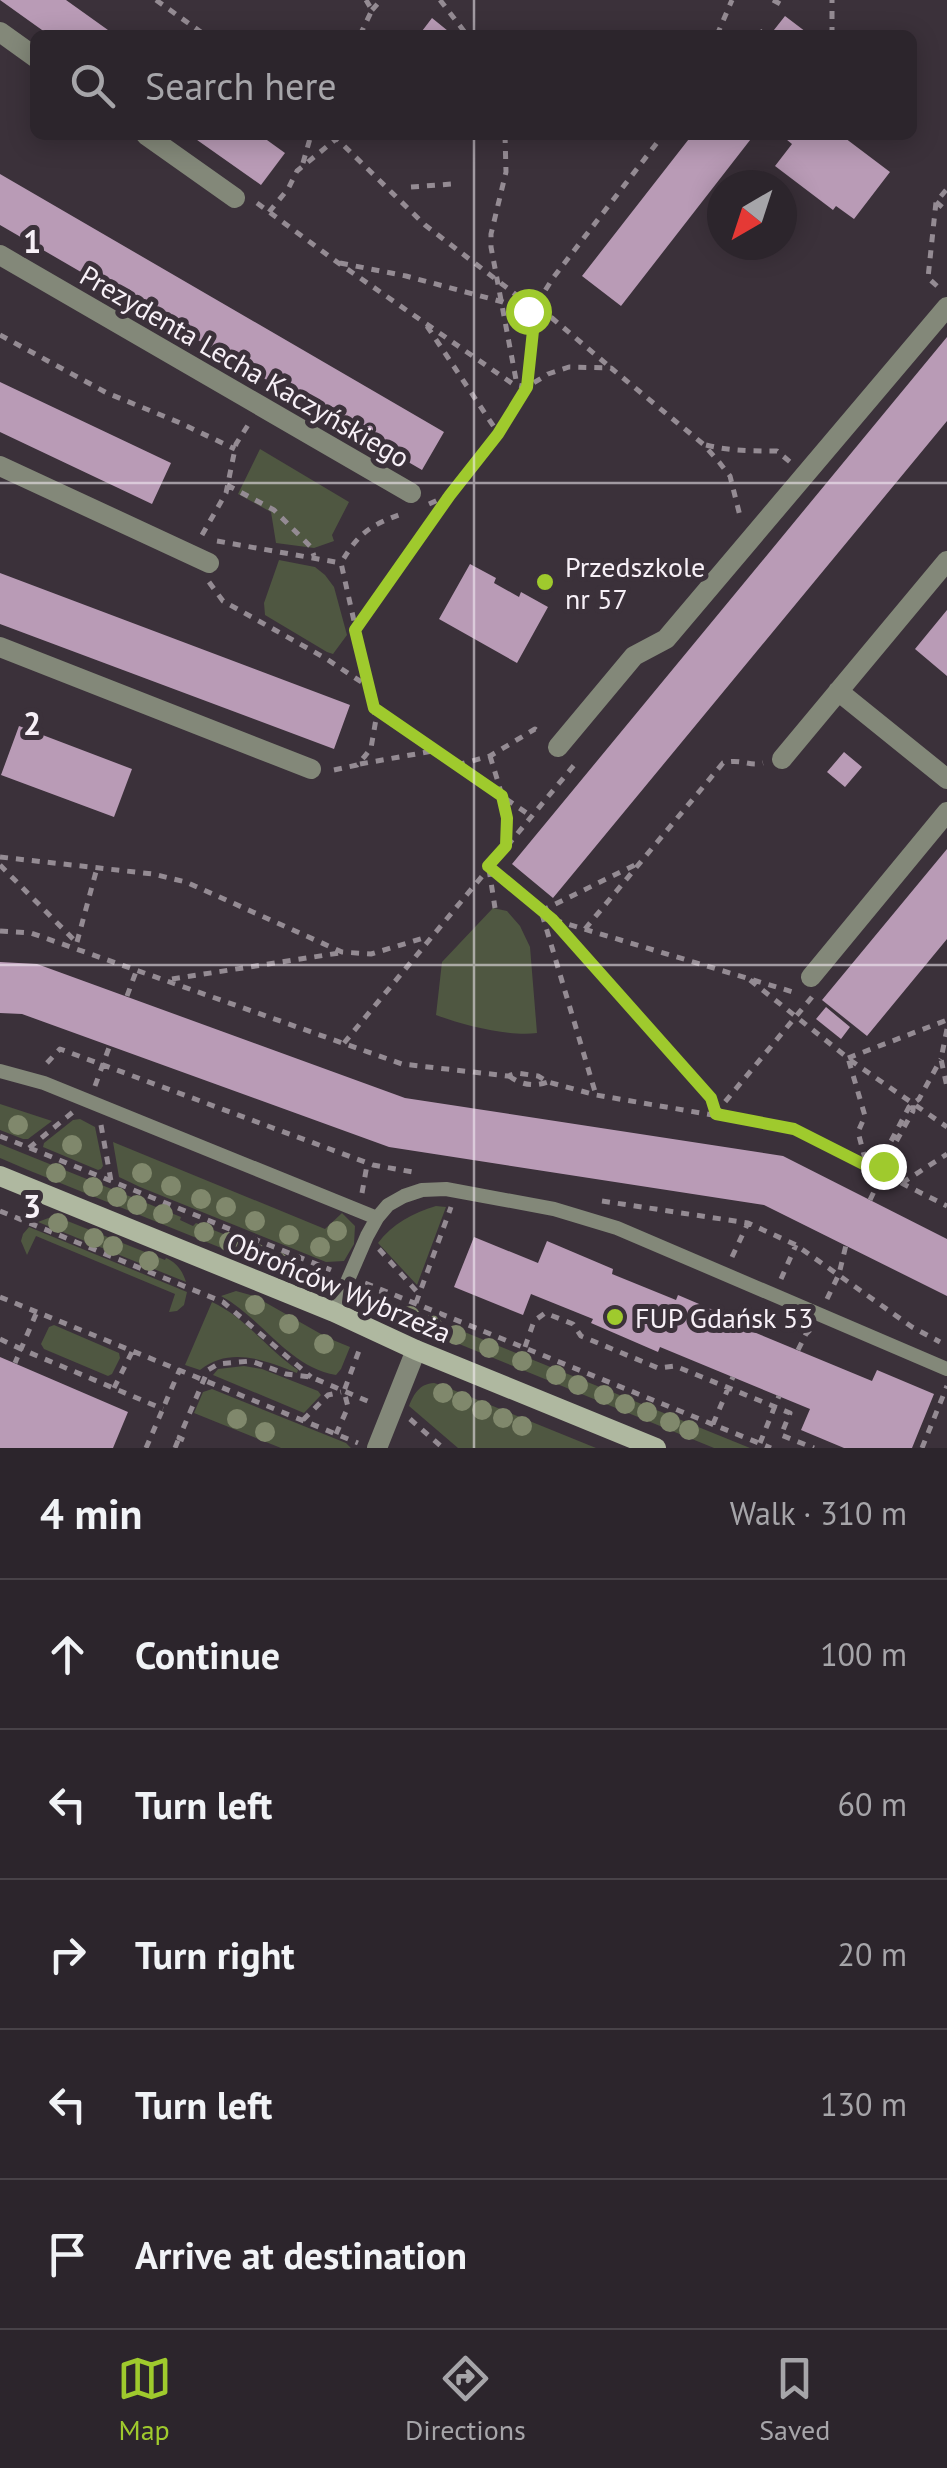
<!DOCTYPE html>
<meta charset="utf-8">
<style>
:root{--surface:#2c252c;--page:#383138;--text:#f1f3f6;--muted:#a6a5a9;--line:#484248;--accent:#9fca2d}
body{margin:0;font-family:"PT Sans",sans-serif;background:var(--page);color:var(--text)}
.compass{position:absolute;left:707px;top:170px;width:90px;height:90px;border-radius:50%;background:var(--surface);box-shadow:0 5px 25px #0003;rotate:219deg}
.stop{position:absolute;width:30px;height:30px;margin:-22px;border:8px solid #9fca2d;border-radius:50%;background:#fff}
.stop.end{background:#9fca2d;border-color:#fff;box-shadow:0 2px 10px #0008}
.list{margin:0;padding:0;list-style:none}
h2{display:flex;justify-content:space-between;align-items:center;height:130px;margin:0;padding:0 40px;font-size:42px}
h2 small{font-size:32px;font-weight:400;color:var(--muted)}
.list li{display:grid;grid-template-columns:65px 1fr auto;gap:30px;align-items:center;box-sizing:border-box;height:150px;padding:0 40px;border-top:2px solid var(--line)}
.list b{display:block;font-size:38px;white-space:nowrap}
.list em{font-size:32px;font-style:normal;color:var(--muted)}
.icon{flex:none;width:55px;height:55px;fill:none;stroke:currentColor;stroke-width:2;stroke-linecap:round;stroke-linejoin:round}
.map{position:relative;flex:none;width:947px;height:1448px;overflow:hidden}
.search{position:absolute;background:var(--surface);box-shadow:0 5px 25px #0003;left:30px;right:30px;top:30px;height:110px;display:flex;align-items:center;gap:25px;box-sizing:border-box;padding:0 35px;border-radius:15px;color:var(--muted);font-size:38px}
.sheet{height:880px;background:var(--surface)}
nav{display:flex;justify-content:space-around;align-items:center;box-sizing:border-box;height:140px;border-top:2px solid var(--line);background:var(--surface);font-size:28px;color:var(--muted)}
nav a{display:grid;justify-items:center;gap:5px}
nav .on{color:var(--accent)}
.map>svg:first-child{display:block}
.green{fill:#4f5741}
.building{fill:#b99bb6}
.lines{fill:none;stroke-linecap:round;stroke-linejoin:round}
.path{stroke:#948b93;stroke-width:5;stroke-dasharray:8 8;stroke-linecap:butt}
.service{stroke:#838879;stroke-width:14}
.minor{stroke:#838879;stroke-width:20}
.secondary{stroke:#afb8a0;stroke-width:20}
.tree{fill:#80886c}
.route{stroke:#9fca2d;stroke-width:12}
.grid{fill:none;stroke:#f7f0f7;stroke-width:2.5;stroke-opacity:0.55}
.poi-dot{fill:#9fca2d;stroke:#3b313a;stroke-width:4}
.labels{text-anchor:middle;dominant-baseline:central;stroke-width:10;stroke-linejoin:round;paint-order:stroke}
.street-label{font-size:28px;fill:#f7f0f7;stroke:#3b313a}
.poi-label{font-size:28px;fill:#f7f0f7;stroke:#3b313a;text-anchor:start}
.grid-label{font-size:32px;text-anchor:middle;font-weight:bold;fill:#f7f0f7;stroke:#3b313a;stroke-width:10;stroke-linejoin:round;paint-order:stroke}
</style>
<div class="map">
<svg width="947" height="1448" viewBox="0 0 947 1448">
<rect width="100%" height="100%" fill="#3b313a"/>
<path class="green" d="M260 449 349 502 332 535 334 541 314 548 276 543 271 512 238 494Z
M279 560 315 567 325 575 334 587 347 635 333 654 327 652 265 615 264 603Z
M493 908 507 911 520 926 530 947 537 1033C510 1037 462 1025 436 1015L442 962Z
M0 1104 52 1121 28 1139H23L0 1130Z
M80 1119 95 1127 103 1166 101 1169 98 1170 43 1147 44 1143 73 1120Z
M113 1142 325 1229 342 1213 355 1226 354 1244 344 1261 326 1262 140 1187 119 1177Z
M0 1144 181 1217 180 1220 193 1226 196 1223 323 1274 306 1278 291 1276 28 1170 0 1158Z
M436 1206 446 1207 417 1285 378 1243C392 1224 413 1213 436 1206Z
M51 1217H65V1220L165 1260 166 1258C177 1263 182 1270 186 1282L38 1222Z
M29 1227 187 1292 184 1305 177 1311 169 1312 175 1294 36 1236 27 1255 21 1241 23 1234Z
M236 1291 254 1296 328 1338 350 1347 341 1369 336 1375C288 1367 262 1318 221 1296Z
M212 1302C245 1317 268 1350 298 1370L297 1373C265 1360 230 1346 200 1370L185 1365Z
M398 1305 750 1448H714L393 1317Z
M54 1325 119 1353 120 1358 112 1374 108 1376 44 1349 41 1344 49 1327Z
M244 1366 262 1369 318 1391 321 1395 304 1413 213 1375 218 1369Z
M434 1383 441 1385 596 1448H458L409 1406C414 1394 419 1384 434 1383Z
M212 1389 346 1443 351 1448H281L194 1413 203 1392Z"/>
<path class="building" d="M0 0H66L115 35H49Z
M785 16 810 35H770Z
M432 18 453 35H419Z
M190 135H260L285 153 261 185Z
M692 135H754L621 306 582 276Z
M781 135H841L890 172 854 219 836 206 833 210 775 166 792 144Z
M0 174 444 432 422 470 0 225Z
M947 337V421L553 898 512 864Z
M0 382 171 463 152 504 0 432Z
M470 564 496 578 494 583 519 597 521 592 548 607 517 663 439 619Z
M0 573 350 705 334 749 0 624Z
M947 610V676L915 649Z
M19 726 132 769 114 817 1 775Z
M844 752 862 767 845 787 827 772Z
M947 849V939L867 1036 822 1000Z
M0 962 37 964 405 1098 783 1156 947 1239V1296L764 1205 389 1147 22 1014 0 1013Z
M826 1007 850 1027 841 1039 816 1019Z
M474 1237 538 1263 547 1241 613 1269 612 1274 676 1300 678 1295 746 1324 744 1328 872 1381 877 1370 934 1394 912 1448H844L801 1430 810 1409 660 1347 658 1352 591 1323 593 1319 531 1294 523 1315 454 1287Z
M0 1357 128 1412 113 1448H0Z"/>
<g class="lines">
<path class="path" d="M156 0 205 35
M440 0 467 35
M773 0 784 6
M372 10 381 0
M360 35 372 10 366 0
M717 35 732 0
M756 35 765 30
M832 35V0
M333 135 425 225 515 294 527 307 528 311 552 318 611 368
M505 135 506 172 491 234V247L517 385
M303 163 311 135
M411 187 452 184
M936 202 947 211
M257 203 337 262 513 384 527 387 548 374 569 367 611 368 703 444 719 462 730 476 740 516
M269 212 288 189 297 171 341 135
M340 263 406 276 503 302 516 308 528 309
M937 286 928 278 936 202 947 189
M427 326 498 433
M0 335 107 393 178 422 235 449
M706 445C730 451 752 451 777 451L790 462
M227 485 274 510 311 547 314 556
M429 504 453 493 498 434 527 387 536 305 553 278 663 135
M202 535 226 493 236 444 250 422
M217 541 341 563
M209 582 223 601 325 658 366 685
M355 629 448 497
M374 709 531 816
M490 756C499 786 510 814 506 845
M360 764 433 751
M457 765 490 756 535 729 542 735
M334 770 357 765 365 756 371 748 376 719 341 563C359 532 371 525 404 513
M0 857 153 874 186 882 342 952 371 954 427 937
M0 865 77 943
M488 866 552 919 711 1098 715 1114
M489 869 495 908
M541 911 637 864
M542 914 596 1095
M554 920 793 992
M585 929 723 763C741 758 750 767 763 763
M0 931 31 933 402 1064 508 1076 517 1073 538 1076 548 1082 596 1095 794 1129 947 1206
M77 942 97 868
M172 979 339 953
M750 980 848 1058 865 1116 858 1132 867 1166
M127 996 137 969
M947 1029 941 1059 947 1087
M344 1043 575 764
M848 1058 947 1020
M850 1060 947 1127
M47 1063 60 1049 373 1165 413 1172
M509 1076C521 1085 534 1087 548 1082
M95 1086 110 1045
M715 1114 812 997
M101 1125 111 1181
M0 1136 331 1270
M29 1148 73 1112
M881 1169 913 1111V1105
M902 1183 947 1154
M362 1193 367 1165
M870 1200 879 1181V1164L909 1107 919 1099 941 1059
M602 1201 748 1223 796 1245 912 1327 940 1342
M0 1211 223 1302 311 1377
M379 1249 418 1293
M732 1257 748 1223
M781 1279 796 1245
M365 1283 771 1448
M0 1297 358 1443
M827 1299 839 1274 846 1245
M416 1303 451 1207
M375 1309 383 1289
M36 1314 21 1349 163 1409
M752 1331 759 1314 766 1312
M0 1339 21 1349 15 1363
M525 1347 534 1321 545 1313 573 1324 581 1336 658 1368 675 1366 790 1413 781 1435 814 1448
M798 1350 806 1334 810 1330
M114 1388 132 1352
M410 1419 443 1448
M303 1420 328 1395 341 1392
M713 1424 733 1377
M336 1434 348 1407 344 1391 360 1348
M184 1440 179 1438 208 1370 218 1364 251 1361 286 1374 311 1377 372 1403
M760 1443 779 1396
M146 1448 180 1369
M175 1448 179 1438
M922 1448 947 1386"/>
<path class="service" d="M0 1071 44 1083 377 1218
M334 1312 367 1236 377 1218 388 1205 404 1196 422 1190 446 1189 554 1209 617 1228 947 1369"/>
<path class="minor" d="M0 32 35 57
M146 135 235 198
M0 255 411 493
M0 466 209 563
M0 647 311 769
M838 691 947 779
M558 747 634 656 666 639 947 307
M782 759 947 561
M811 977 947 812
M377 1448 416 1350"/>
<path class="secondary" d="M0 1176 334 1312 416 1350 656 1448"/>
</g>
<g class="tree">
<circle cx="18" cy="1125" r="10"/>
<circle cx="72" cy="1145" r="10"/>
<circle cx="56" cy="1173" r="10"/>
<circle cx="142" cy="1173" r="10"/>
<circle cx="171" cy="1186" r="10"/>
<circle cx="93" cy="1187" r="10"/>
<circle cx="117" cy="1197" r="10"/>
<circle cx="201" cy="1199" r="10"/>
<circle cx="137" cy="1205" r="10"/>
<circle cx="226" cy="1207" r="10"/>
<circle cx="163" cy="1214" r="10"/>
<circle cx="255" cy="1221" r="10"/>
<circle cx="58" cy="1223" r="10"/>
<circle cx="337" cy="1231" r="10"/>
<circle cx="204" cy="1232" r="10"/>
<circle cx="289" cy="1235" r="10"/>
<circle cx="94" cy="1238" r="10"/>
<circle cx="229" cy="1242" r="10"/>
<circle cx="113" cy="1246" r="10"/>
<circle cx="320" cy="1247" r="10"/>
<circle cx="257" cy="1254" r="10"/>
<circle cx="149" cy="1261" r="10"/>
<circle cx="278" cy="1262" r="10"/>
<circle cx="255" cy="1305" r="10"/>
<circle cx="410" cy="1316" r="10"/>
<circle cx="289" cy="1324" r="10"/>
<circle cx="432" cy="1325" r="10"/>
<circle cx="456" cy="1335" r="10"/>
<circle cx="324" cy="1344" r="10"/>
<circle cx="489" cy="1348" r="10"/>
<circle cx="522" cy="1361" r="10"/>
<circle cx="556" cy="1375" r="10"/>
<circle cx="578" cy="1385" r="10"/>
<circle cx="443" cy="1393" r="10"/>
<circle cx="604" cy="1395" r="10"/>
<circle cx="462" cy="1401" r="10"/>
<circle cx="625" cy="1404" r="10"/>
<circle cx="482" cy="1410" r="10"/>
<circle cx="647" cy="1412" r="10"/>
<circle cx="503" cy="1418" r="10"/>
<circle cx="237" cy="1419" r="10"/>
<circle cx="670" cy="1422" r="10"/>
<circle cx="522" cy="1426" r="10"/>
<circle cx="689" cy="1430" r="10"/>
<circle cx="265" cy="1432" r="10"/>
</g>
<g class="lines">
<path class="route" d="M528 311 535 312 527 387 498 434 450 495 355 630 374 708 502 796 507 818 506 846 488 866 552 919 711 1098 716 1114 794 1129 879 1172 883 1166"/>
</g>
<path class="grid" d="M474 0V35M474 135V1448M0 483H947M0 965H947"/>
<g class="poi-dot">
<circle cx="545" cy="582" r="10"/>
<circle cx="615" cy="1317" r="10"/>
</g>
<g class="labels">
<g class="street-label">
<text transform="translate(245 366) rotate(30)">Prezydenta Lecha Kaczyńskiego</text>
<text transform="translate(339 1287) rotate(23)">Obrońców Wybrzeża</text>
</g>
<g class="poi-label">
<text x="565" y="566">Przedszkole<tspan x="565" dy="32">nr 57</tspan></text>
<text x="635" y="1317">FUP Gdańsk 53</text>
</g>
</g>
<g class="grid-label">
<text x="32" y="253">1</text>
<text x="32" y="735">2</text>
<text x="32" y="1218">3</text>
</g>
</svg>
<svg class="compass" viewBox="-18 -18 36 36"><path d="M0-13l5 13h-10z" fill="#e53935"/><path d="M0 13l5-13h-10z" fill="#a6a5a9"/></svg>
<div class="stop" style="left:528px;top:311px"></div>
<div class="stop end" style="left:883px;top:1166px"></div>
<div class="search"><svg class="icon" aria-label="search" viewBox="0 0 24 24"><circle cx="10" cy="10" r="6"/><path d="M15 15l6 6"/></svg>Search here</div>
</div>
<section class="sheet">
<h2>4 min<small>Walk · 310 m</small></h2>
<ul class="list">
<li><svg class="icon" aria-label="ahead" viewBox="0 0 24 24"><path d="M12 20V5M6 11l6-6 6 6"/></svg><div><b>Continue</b></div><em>100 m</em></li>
<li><svg class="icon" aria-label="left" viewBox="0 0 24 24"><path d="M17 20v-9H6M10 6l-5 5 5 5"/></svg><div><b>Turn left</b></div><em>60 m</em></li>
<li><svg class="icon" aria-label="right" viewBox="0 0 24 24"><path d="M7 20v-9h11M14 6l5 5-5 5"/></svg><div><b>Turn right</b></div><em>20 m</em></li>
<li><svg class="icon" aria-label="left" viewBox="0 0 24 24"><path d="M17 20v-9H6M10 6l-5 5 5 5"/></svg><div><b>Turn left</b></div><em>130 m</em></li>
<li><svg class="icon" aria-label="arrive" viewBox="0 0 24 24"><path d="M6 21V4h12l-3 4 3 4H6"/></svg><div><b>Arrive at destination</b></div></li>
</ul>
</section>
<nav>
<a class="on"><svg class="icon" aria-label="map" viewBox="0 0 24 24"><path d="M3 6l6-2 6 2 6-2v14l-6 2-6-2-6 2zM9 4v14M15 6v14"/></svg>Map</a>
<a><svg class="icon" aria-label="directions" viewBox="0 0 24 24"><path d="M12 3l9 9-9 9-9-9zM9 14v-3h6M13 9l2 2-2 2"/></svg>Directions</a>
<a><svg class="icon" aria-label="saved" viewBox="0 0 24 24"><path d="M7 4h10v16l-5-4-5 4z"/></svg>Saved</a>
</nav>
